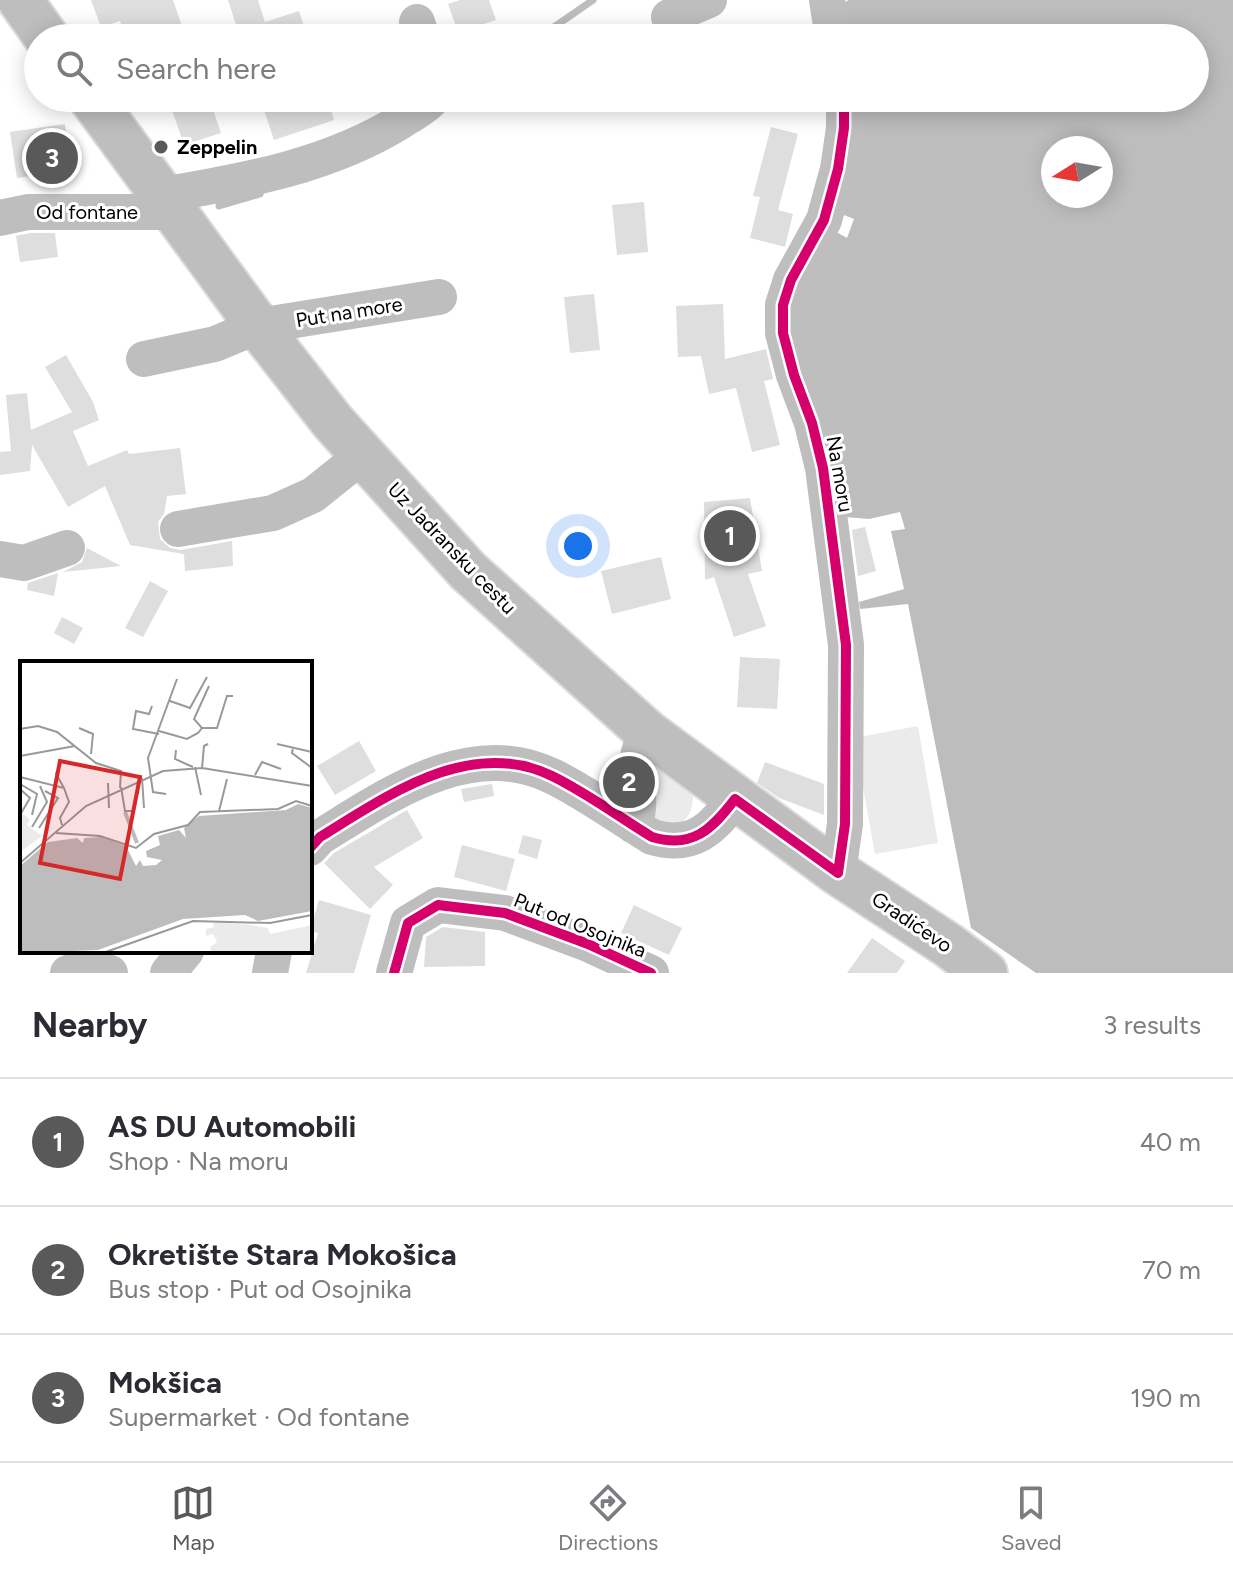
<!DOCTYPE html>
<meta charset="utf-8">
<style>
:root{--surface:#fff;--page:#f7f7f7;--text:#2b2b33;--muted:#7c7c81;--line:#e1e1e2;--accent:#595959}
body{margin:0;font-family:Figtree,sans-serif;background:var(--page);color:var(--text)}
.compass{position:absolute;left:1041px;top:136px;width:72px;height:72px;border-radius:50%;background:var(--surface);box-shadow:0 4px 20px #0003;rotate:259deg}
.you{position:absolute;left:578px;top:546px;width:28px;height:28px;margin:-20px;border:6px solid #fff;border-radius:50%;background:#1a73e8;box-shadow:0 0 0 12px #1a73e833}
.badge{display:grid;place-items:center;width:52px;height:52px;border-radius:50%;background:var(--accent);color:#fff;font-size:26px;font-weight:700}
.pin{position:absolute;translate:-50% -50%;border:4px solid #fff;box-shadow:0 2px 8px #0006}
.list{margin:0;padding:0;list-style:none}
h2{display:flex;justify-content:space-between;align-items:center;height:104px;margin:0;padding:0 32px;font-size:34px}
h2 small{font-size:26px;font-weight:400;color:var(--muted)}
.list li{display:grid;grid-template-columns:52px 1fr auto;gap:24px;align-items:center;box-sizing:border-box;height:128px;padding:0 32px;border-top:2px solid var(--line)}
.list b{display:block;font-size:30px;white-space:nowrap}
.list p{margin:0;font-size:26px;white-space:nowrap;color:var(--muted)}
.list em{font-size:26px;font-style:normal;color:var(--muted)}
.icon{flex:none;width:44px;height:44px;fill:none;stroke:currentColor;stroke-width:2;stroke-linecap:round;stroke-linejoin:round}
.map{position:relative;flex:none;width:1233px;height:973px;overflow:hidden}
.search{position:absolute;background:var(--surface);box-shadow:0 4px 20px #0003;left:24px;right:24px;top:24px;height:88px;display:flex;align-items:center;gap:20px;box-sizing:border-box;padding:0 28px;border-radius:44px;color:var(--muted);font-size:30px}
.sheet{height:488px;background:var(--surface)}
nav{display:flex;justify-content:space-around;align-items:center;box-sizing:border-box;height:112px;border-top:2px solid var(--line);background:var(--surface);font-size:22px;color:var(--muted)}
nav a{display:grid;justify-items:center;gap:4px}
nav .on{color:var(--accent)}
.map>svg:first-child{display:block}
.green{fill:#ebebeb}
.water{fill:#bdbdbd;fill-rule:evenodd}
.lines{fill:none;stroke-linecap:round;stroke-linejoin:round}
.stream{stroke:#bdbdbd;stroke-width:7}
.building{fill:#dedede}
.major-casing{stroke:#dbdbdb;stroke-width:48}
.minor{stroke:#bebebe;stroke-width:36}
.major{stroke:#bebebe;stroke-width:44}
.cycleway-casing{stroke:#fff;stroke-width:15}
.cycleway{stroke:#d6006c;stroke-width:10}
.poi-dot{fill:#595959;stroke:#fff;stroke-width:3}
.labels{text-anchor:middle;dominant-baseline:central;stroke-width:6;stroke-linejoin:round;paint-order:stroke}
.poi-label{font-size:20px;font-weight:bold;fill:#000;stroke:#fff;text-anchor:start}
.street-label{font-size:20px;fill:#000;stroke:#fff}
.inset-river{fill:none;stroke:#bdbdbd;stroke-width:4}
.inset-road{fill:none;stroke:#999;stroke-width:2}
.view{fill:#d62828;fill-opacity:0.15;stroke:#d62828;stroke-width:4}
.inset-edge{fill:none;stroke:#000;stroke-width:4}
</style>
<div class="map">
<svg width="1233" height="973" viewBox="0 0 1233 973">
<rect width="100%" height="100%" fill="#fff"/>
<path class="green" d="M918 726 938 843 875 854 854 738Z
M654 765 693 792C693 810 690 818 675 827L649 817Z"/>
<path class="water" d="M849 0H1233V973H1036L971 928 908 604 860 609 859 602 904 589 891 531 905 529 900 512 869 519 845 517 792 321 831 229 847 238 854 219 839 213 855 98H1195V38H846L845 2ZM1053 148H1101V196H1053Z"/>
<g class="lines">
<path class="stream" d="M538 38 593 0
M219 206 260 194"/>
</g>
<path class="building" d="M91 0H173L186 38H126L120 21 101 27Z
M228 0H258L265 22 299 11 308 38H229V35L238 31Z
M460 0H489L496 20 458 32 448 4Z
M168 98H209L221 133 184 145Z
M260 98H327L334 120 274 140Z
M65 124 71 170 17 178 10 132Z
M771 127 798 134 778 210 793 214 785 247 750 238 760 197 753 196Z
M644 202 648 252 617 255 612 205Z
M30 233H55L58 257 20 262 16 236Z
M594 294 600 350 570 353 564 297Z
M723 304 725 359 766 349 773 379 764 381 780 445 752 452 736 388 709 394 701 356 678 357 676 306Z
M66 355 93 402 99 420 73 431 88 466 127 450 129 454 180 448 186 494 167 496 164 514 158 522 160 539 170 548 181 550 232 541 233 566 185 571 184 554 130 545 105 486 68 507 32 445 30 471 0 475V452L11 451 6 395 27 393 31 430 72 412 45 367Z
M750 498 762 571 748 574 766 626 734 637 714 577 705 580 704 502Z
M865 527 876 571 858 576 852 530Z
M87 548 121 566 63 572 82 562Z
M661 557 671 599 612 614 601 571Z
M58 573 54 596 27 590 28 583Z
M150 581 168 591 143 637 125 628Z
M62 617 83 628 74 644 54 633Z
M740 657 780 659 777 709 737 707Z
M359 741 376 771 335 795 317 766Z
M765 762 824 784V815L779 798 757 783Z
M492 784 494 796 464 802 461 789Z
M407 810 423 838 374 867 393 885 370 909 324 863 334 853Z
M523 835 542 840 537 859 518 853Z
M462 845 515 859 506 891 454 877Z
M319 900 371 915 354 973H306L318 933 310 931Z
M634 905 682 928 669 955 621 933Z
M443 927 485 932V966L424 967 426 937Z
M872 938 905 961 897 973H847Z"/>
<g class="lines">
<defs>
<path id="major" d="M20 0 47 38
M91 98 258 326 333 422 468 571 648 733 838 873 948 945 985 973"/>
</defs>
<use href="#major" class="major-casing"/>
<path class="minor" d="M827 0 833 38
M669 17 709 0
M417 22 422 38
M162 195C245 181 330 166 403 120 413 113 425 108 433 98
M0 218 28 212H174
M144 359 215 344 258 326 439 297
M178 529 273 513 313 495 363 455
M0 559 24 563 67 548
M634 826C647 791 624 770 648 733
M310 848 320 837C387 796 470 736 552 776 587 793 619 817 652 837 693 849 712 829 735 799
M838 873 845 824 846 645 823 468 812 423 794 375 783 333V305L791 280 824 220 838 169 844 128V98
M68 973 92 966 110 973
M168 973 186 951
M270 973 274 951
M394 973 408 923 438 905 505 913 588 944 651 973"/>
<use href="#major" class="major"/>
<defs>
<path id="cycleway" d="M310 848 320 837C387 796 470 736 552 776 587 793 619 817 652 837 693 849 712 829 735 799L838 873 845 824 846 645 823 468 812 423 794 375 783 333V305L791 280 824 220 838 169 844 128V98
M394 973 408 923 438 905 505 913 588 944 651 973"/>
</defs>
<use href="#cycleway" class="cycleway-casing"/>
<use href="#cycleway" class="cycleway"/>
</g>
<circle class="poi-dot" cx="161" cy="147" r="8"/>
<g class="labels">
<g class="poi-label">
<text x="177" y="147">Zeppelin</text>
</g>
<g class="street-label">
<text x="87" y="212">Od fontane</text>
<text transform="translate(349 312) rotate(-9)">Put na more</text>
<text transform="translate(840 474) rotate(80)">Na moru</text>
<text transform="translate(452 548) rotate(46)">Uz Jadransku cestu</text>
<text transform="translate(912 922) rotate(34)">Gradićevo</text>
<text transform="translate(580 925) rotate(22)">Put od Osojnika</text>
</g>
</g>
<g transform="translate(20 661)">
<rect width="292" height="292" fill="#fff"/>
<path d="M4 153 10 159 7 164 22 175 0 191V155ZM193 261 231 264 248 267 250 273 292 264V292H191L190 286 197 281 193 273 186 275V268L194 266Z" fill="#ebebeb"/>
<path d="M278 143 292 147V250L238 260 225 254 163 258 78 289 0 292V205L28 181 57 177 63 182 64 177 81 176 106 185 116 205 120 199 123 205 136 204 142 199 127 196 126 190 140 184 138 175 159 169 166 177 164 167 179 155 266 149Z" fill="#bdbdbd"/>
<path class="inset-river" d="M105 151 117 182"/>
<path class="inset-road" d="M150 40 170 47 187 16M132 45 129 53 116 50 113 68 139 73M59 67 73 73 71 93M182 67H197L207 35H213M0 68 18 65 37 71 76 102 101 110 100 127M139 70 167 78 178 72 182 67 174 58 189 25M257 83 292 91M273 86 272 92 292 107M156 89 155 98 173 106M0 95 55 85M39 105 36 113 44 127M175 106 181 134M182 107 184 85 188 83M235 114 242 101 261 108M0 116 44 127 49 141 40 157 42 164M122 117 124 147M88 122 89 147M0 123 17 133 12 154M101 126 105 150H112M0 128 10 137 0 154M146 133 133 131 128 97 157 18M199 150 207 118M12 166 27 141 20 125M19 167 38 137 25 130M36 172 80 175 116 187 134 173 168 164 180 151 258 148 276 140 292 145M0 202 66 145 143 110 182 107 292 125M83 292 173 260 250 262 292 254"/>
<path class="view" d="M40 100 120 116 100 218 20 202Z"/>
<rect width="292" height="292" class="inset-edge"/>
</g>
</svg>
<svg class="compass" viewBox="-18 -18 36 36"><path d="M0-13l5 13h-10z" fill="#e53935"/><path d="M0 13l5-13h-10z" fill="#7c7c81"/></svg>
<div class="you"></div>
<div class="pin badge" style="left:730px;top:536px">1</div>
<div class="pin badge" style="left:629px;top:782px">2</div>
<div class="pin badge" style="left:52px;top:158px">3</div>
<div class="search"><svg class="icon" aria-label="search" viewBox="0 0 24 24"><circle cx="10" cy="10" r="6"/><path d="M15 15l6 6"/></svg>Search here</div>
</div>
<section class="sheet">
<h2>Nearby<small>3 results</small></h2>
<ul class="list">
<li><span class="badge">1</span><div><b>AS DU Automobili</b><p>Shop · Na moru</p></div><em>40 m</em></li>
<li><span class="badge">2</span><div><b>Okretište Stara Mokošica</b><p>Bus stop · Put od Osojnika</p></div><em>70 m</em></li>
<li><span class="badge">3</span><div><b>Mokšica</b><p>Supermarket · Od fontane</p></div><em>190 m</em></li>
</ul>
</section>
<nav>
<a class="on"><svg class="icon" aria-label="map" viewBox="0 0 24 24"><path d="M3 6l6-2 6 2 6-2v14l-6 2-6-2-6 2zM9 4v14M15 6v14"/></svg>Map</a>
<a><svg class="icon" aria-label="directions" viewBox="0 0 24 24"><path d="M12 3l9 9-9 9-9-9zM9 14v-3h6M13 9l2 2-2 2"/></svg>Directions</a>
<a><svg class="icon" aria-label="saved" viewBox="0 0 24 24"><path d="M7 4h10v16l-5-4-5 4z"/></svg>Saved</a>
</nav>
